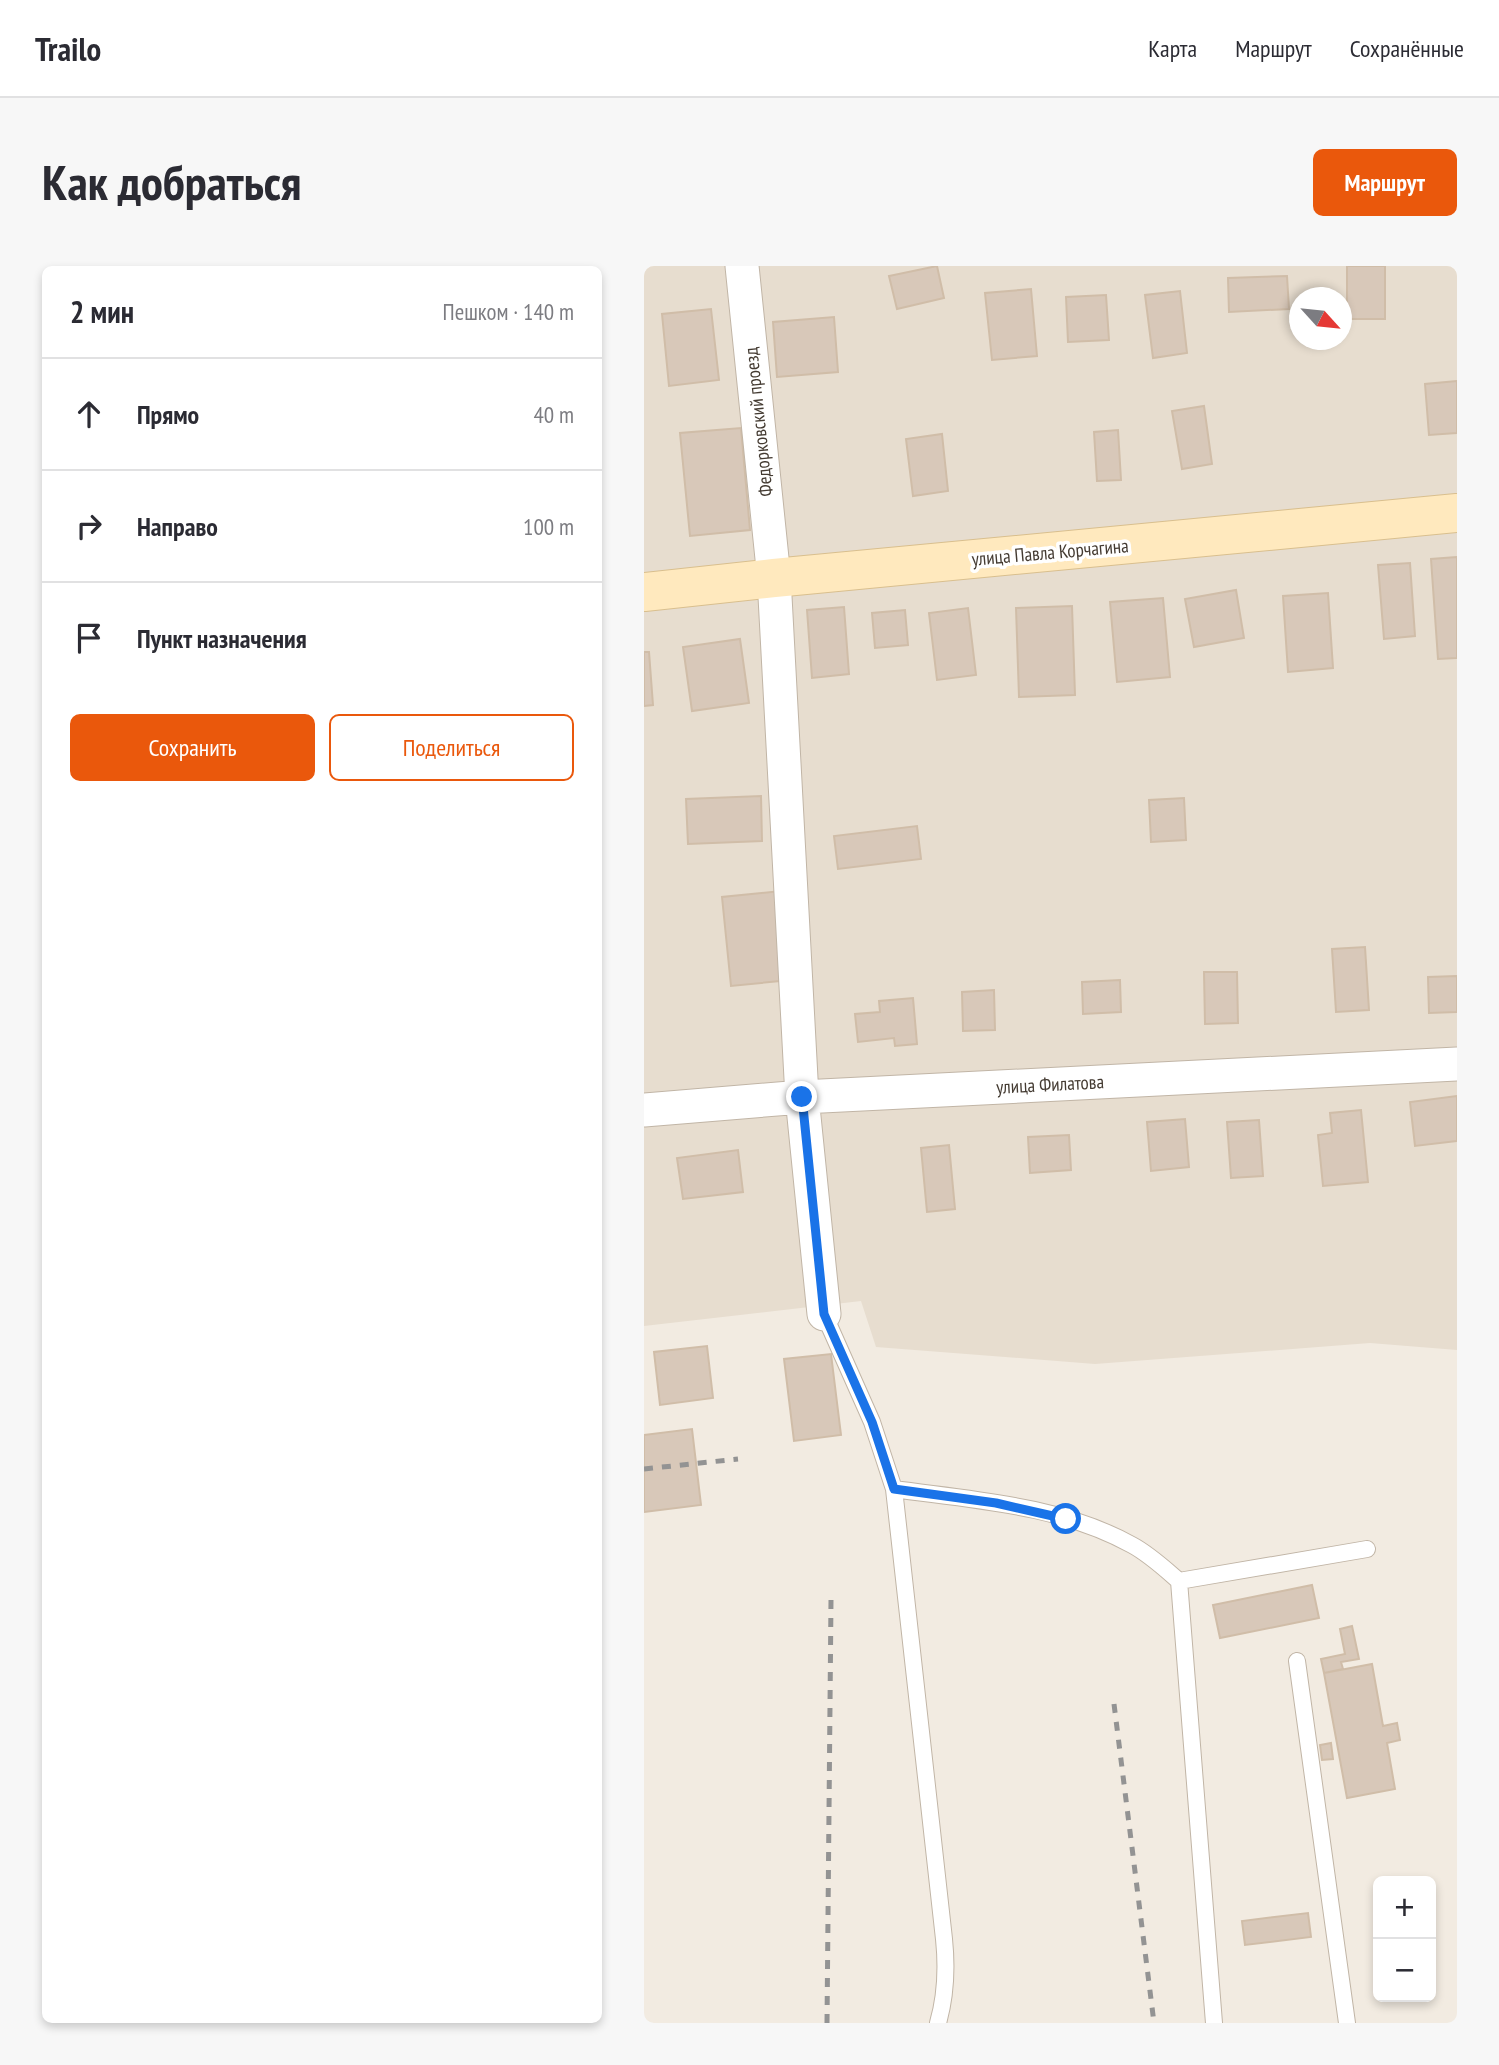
<!DOCTYPE html>
<html lang="ru">
<meta charset="utf-8">
<style>
:root{--surface:#fff;--page:#f7f7f7;--text:#2b2b33;--muted:#7c7c81;--line:#e1e1e2;--accent:#ea580c}
body{margin:0;font-family:"PT Sans Narrow",sans-serif;background:var(--page);color:var(--text)}
.controls{position:absolute;right:21px;bottom:21px;display:grid;overflow:hidden;border-radius:10px;box-shadow:0 4px 10px #0003}
.controls button{width:63px;height:63px;display:grid;place-items:center;padding:0;border:0;border-bottom:2px solid var(--line);background:var(--surface);color:var(--text);font:35px sans-serif}
.compass{position:absolute;left:645px;top:21px;width:63px;height:63px;border-radius:50%;background:var(--surface);box-shadow:0 4px 10px #0003;rotate:117deg}
.stop{position:absolute;width:21px;height:21px;margin:-16px;border:5px solid #1a73e8;border-radius:50%;background:#fff}
.stop.end{background:#1a73e8;border-color:#fff;box-shadow:0 2px 7px #0008}
.list{margin:0;padding:0;list-style:none}
h2{display:flex;justify-content:space-between;align-items:center;height:91px;margin:0;padding:0 28px;font-size:30px}
h2 small{font-size:23px;font-weight:400;color:var(--muted)}
.list li{display:grid;grid-template-columns:46px 1fr auto;gap:21px;align-items:center;box-sizing:border-box;height:112px;padding:0 28px;border-top:2px solid var(--line)}
.list b{display:block;font-size:26px;white-space:nowrap}
.list em{font-size:23px;font-style:normal;color:var(--muted)}
.actions{display:flex;gap:14px;padding:21px 28px}
.actions a{flex:1;padding:16px 0;border:2px solid var(--accent);border-radius:10px;text-align:center;font-size:24px;color:var(--accent)}
.actions .main{background:var(--accent);color:#fff}
.icon{flex:none;width:38px;height:38px;fill:none;stroke:currentColor;stroke-width:2;stroke-linecap:round;stroke-linejoin:round}
.map{position:relative;flex:none;width:813px;height:1757px;overflow:hidden;border-radius:10px}
header{display:flex;align-items:center;gap:42px;box-sizing:border-box;height:98px;padding:0 35px;background:var(--surface);border-bottom:2px solid var(--line)}
header strong{font-size:33px}
nav{display:flex;gap:38px;margin-inline-start:auto;font-size:24px}
.intro{display:flex;align-items:center;justify-content:space-between;box-sizing:border-box;height:168px;padding:0 42px}
h1{margin:0;font-size:49px}
.button{padding:18px 32px;border-radius:10px;background:var(--accent);color:#fff;font-size:24px;font-weight:700}
main{display:flex;gap:42px;padding:0 42px}
aside{flex:1;background:var(--surface);border-radius:10px;box-shadow:0 4px 10px #0003}
.map>svg:first-child{display:block}
.residential{fill:#e7ddcf;fill-rule:evenodd}
.building{fill:#d8c8b9;stroke:#d0bda8;stroke-width:2}
.lines{fill:none;stroke-linecap:round;stroke-linejoin:round}
.lane-casing{stroke:#c1b5a6;stroke-width:18}
.street-casing{stroke:#c1b5a6;stroke-width:35}
.secondary-casing{stroke:#d9bf8e;stroke-width:40}
.lane{stroke:#fff;stroke-width:16}
.street{stroke:#fff;stroke-width:33}
.secondary{stroke:#ffe9be;stroke-width:38}
.rail{stroke:#939393;stroke-width:5;stroke-dasharray:9 9;stroke-linecap:butt}
.route{stroke:#1a73e8;stroke-width:9}
.labels{text-anchor:middle;dominant-baseline:central;stroke-width:7;stroke-linejoin:round;paint-order:stroke}
.street-label{font-size:19px;fill:#443b32;stroke:#fff}
</style>
<header>
<strong>Trailo</strong>
<nav><a>Карта</a><a>Маршрут</a><a>Сохранённые</a></nav>
</header>
<div class="intro"><h1>Как добраться</h1><a class="button">Маршрут</a></div>
<main>
<aside>
<h2>2 мин<small>Пешком · 140 m</small></h2>
<ul class="list">
<li><svg class="icon" aria-label="ahead" viewBox="0 0 24 24"><path d="M12 20V5M6 11l6-6 6 6"/></svg><div><b>Прямо</b></div><em>40 m</em></li>
<li><svg class="icon" aria-label="right" viewBox="0 0 24 24"><path d="M7 20v-9h11M14 6l5 5-5 5"/></svg><div><b>Направо</b></div><em>100 m</em></li>
<li><svg class="icon" aria-label="arrive" viewBox="0 0 24 24"><path d="M6 21V4h12l-3 4 3 4H6"/></svg><div><b>Пункт назначения</b></div></li>
</ul>
<div class="actions"><a class="main">Сохранить</a><a>Поделиться</a></div>
</aside>
<div class="map">
<svg width="813" height="1757" viewBox="0 0 813 1757">
<rect width="100%" height="100%" fill="#f2ebe1"/>
<path class="residential" d="M0 0H813V1084L726 1077 451 1098 232 1081 217 1035 0 1060ZM656 32H698V74H656Z"/>
<path class="building" d="M293 0 300 32 253 43 245 10Z
M703 0H741V53H703Z
M643 10 645 43 585 46 584 12Z
M387 23 393 90 348 94 341 27Z
M536 25 543 87 509 92 501 29Z
M462 29 465 74 424 76 422 31Z
M67 43 75 114 25 120 18 48Z
M190 51 194 106 133 111 129 56Z
M813 115V167L785 169 781 118Z
M560 140 568 198 538 203 528 145Z
M97 162 106 264 46 270 36 167Z
M474 164 477 214 453 215 450 166Z
M298 168 304 225 269 230 262 173Z
M813 291V392L794 393 787 293Z
M766 297 771 370 740 373 734 299Z
M592 324 600 372 550 381 541 333Z
M684 327 689 402 644 406 639 330Z
M519 332 526 411 473 416 466 336Z
M428 340 431 429 375 431 372 342Z
M200 341 205 408 168 412 163 344Z
M324 342 332 409 293 414 285 347Z
M261 344 264 379 231 382 228 347Z
M96 373 105 437 48 445 39 381Z
M0 386H5L9 439 0 440Z
M117 530 118 575 44 578 42 533Z
M540 532 542 574 507 576 505 534Z
M273 560 277 593 194 603 190 570Z
M137 625 146 714 87 720 78 631Z
M721 681 725 744 692 746 688 683Z
M560 706H593L594 757 561 758Z
M813 710V746L785 747 784 711Z
M476 714 477 746 439 748 438 716Z
M350 724 351 764 319 765 318 726Z
M269 732 273 778 251 780 250 772 214 776 211 748 236 746 235 735Z
M813 830V875L771 880 766 836Z
M717 844 724 916 679 920 674 869 688 867 686 847Z
M541 853 545 901 507 905 503 856Z
M615 854 619 910 587 912 583 856Z
M425 869 427 904 386 907 384 871Z
M305 879 311 943 283 946 277 882Z
M94 884 99 926 39 933 33 892Z
M63 1080 69 1132 16 1139 10 1086Z
M187 1088 197 1169 150 1175 140 1093Z
M48 1163 57 1239 0 1246V1169Z
M668 1319 675 1352 576 1372 569 1339Z
M708 1360 715 1393 697 1396 699 1403 680 1407 677 1393 701 1388 696 1363Z
M728 1398 739 1460 753 1457 756 1474 743 1477 751 1523 703 1532 680 1407Z
M687 1477 689 1493 678 1494 676 1479Z
M664 1647 667 1671 601 1679 598 1655Z"/>
<g class="lines">
<defs>
<path id="lane" d="M180 1048 228 1156 250 1223 300 1673C303 1702 302 1729 294 1757
M250 1223C329 1234 416 1239 488 1279 505 1288 520 1302 535 1315L570 1757
M535 1315 723 1283
M653 1395 703 1757"/>
<path id="street" d="M98 0 130 312 158 831 180 1048
M0 844 158 831 813 798"/>
<path id="secondary" d="M0 326 130 312 813 247"/>
</defs>
<use href="#lane" class="lane-casing"/>
<use href="#street" class="street-casing"/>
<use href="#secondary" class="secondary-casing"/>
<use href="#lane" class="lane"/>
<use href="#street" class="street"/>
<use href="#secondary" class="secondary"/>
<path class="rail" d="M0 1203 94 1193
M470 1438 510 1757
M183 1757 187 1334"/>
</g>
<g class="lines">
<path class="route" d="M158 831 180 1048 228 1156 250 1223 352 1237 422 1253"/>
</g>
<g class="labels">
<g class="street-label">
<text transform="translate(114 156) rotate(-96)">Федорковский проезд</text>
<text transform="translate(406 286) rotate(-5)">улица Павла Корчагина</text>
<text transform="translate(406 818) rotate(-3)">улица Филатова</text>
</g>
</g>
</svg>
<div class="controls">
<button>+</button>
<button>−</button>
</div>
<svg class="compass" viewBox="-18 -18 36 36"><path d="M0-13l5 13h-10z" fill="#e53935"/><path d="M0 13l5-13h-10z" fill="#7c7c81"/></svg>
<div class="stop" style="left:422px;top:1253px"></div>
<div class="stop end" style="left:158px;top:831px"></div>
</div>
</main>
